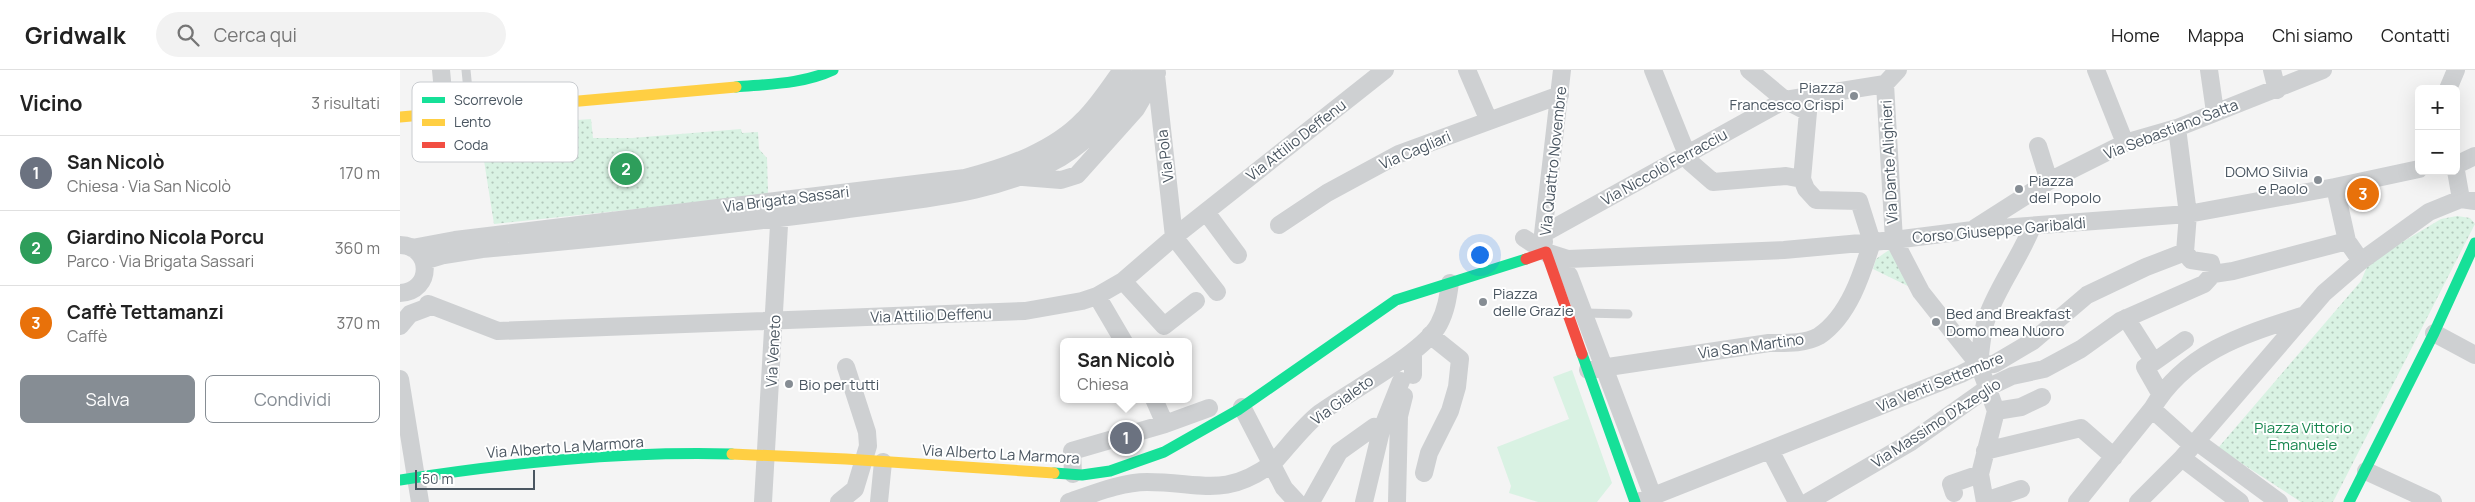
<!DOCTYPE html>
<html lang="it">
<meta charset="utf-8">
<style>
:root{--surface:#fff;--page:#f2f2f2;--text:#222;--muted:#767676;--line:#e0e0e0;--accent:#868d94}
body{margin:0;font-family:Manrope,sans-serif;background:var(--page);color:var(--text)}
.controls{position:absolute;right:15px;top:15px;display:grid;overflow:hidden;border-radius:8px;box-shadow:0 5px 20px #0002}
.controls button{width:45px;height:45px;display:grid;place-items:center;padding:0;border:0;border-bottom:1px solid var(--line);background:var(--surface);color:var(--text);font:25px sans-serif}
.scale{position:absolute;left:15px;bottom:12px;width:120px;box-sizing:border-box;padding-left:5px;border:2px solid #4a5661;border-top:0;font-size:14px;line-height:18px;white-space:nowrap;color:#4a5661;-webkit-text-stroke:4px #fff;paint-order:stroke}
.you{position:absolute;left:1079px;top:184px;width:18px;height:18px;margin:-12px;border:4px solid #fff;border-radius:50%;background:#1a73e8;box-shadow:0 0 0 8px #1a73e833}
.badge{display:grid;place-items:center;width:32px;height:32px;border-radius:50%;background:var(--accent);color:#fff;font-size:16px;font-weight:700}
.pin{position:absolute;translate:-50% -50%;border:2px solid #fff;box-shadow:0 1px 5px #0006}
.popup{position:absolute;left:660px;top:268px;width:132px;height:65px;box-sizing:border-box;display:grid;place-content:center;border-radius:8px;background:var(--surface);filter:drop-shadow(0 1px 4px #0005);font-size:16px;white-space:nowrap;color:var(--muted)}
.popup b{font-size:19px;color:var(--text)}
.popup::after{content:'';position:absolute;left:50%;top:100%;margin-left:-10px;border:10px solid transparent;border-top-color:var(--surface)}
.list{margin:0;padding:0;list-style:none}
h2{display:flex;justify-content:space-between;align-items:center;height:65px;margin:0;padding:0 20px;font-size:21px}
h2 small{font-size:16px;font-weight:400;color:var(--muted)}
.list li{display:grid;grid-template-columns:32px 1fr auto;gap:15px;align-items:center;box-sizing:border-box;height:75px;padding:0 20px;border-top:1px solid var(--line)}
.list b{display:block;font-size:19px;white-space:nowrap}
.list p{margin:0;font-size:16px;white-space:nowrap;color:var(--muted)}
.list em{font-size:16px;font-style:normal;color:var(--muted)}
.actions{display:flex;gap:10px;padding:15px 20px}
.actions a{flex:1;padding:11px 0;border:1px solid var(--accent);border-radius:8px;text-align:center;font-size:18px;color:var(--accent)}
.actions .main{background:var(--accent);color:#fff}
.icon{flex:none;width:28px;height:28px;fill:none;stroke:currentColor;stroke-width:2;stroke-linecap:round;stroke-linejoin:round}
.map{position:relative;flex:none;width:2075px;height:432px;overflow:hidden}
header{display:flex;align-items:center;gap:30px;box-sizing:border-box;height:70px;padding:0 25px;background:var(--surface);border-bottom:1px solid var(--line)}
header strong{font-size:24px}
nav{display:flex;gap:28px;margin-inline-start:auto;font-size:18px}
.search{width:350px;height:45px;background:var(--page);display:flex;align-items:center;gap:12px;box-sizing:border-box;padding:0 18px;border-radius:28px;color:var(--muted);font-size:19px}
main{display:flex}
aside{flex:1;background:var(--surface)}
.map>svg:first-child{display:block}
.park{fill:url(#park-dots)}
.garden{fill:#d9f2e3}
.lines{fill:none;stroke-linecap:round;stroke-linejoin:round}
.lane{stroke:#ced0d2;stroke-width:9}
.street{stroke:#ced0d2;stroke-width:18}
.fast{stroke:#16e098;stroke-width:11}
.slow{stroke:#ffcf43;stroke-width:11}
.jam{stroke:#f24e42;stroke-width:11}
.poi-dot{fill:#868d94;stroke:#fff;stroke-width:2}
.labels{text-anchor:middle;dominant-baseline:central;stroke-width:4;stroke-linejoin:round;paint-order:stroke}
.poi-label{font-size:15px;fill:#4a5661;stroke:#fff;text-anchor:start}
.street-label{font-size:15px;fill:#4a5661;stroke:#fff}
.park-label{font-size:15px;fill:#17864f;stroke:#fff}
.key{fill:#fff;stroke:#c9ccd0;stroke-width:1}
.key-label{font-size:14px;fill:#4a5661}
</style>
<header>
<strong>Gridwalk</strong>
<div class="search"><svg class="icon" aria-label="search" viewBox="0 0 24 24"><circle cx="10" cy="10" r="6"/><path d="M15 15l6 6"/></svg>Cerca qui</div>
<nav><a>Home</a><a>Mappa</a><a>Chi siamo</a><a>Contatti</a></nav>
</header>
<main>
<aside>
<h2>Vicino<small>3 risultati</small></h2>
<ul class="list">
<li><span class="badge" style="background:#6b7280">1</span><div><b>San Nicolò</b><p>Chiesa · Via San Nicolò</p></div><em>170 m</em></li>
<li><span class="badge" style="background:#2e9e5b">2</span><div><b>Giardino Nicola Porcu</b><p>Parco · Via Brigata Sassari</p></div><em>360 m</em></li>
<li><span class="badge" style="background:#e8710a">3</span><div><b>Caffè Tettamanzi</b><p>Caffè</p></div><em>370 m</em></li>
</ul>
<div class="actions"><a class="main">Salva</a><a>Condividi</a></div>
</aside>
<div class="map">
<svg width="2075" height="432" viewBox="0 0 2075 432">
<defs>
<pattern id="park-dots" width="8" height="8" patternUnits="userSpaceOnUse" patternTransform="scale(1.25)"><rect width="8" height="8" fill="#d9f2e3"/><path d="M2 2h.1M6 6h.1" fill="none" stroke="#b2c7bb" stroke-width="1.8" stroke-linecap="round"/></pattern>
</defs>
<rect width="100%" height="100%" fill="#f4f4f4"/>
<path class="park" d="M191 49 193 68H232L341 59 342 63 358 62 359 79 367 88 368 125 94 154 79 59 106 55Z
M2057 146 2070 148 2075 154 1933 432H1901L1818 378 1961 211 1969 192 2041 149Z
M1489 180 1512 212 1514 219 1473 199 1476 189Z"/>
<path class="garden" d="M1172 300 1212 413 1197 432H1138L1109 423 1111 416 1097 377 1169 349 1153 307Z"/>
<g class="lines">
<path class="lane" d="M66 0 70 40
M1184 243 1228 244"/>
<path class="street" d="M41 0 45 43
M1067 0 1089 51
M1253 0 1290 92 1313 112 1386 106 1402 109
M1349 0 1385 30 1408 42 1402 109 1406 119 1416 130 1459 131 1472 172
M1696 0 1725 73
M1809 0 1815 42
M1872 0 1877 20
M756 5 774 167 817 222
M1485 14 1494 170 1521 222 1579 295 1596 341 1580 404 1585 432
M2048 19 2056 0
M1777 58 1788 144 1785 182
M1638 76 1649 111
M2056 95 2075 86
M2056 101 2061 129
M623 107 661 110 677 105 736 39 757 3
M1935 117 1947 171
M806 142 838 185
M879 155 927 123 999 84 1160 25
M1575 158 1649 111 1725 73 1777 58 1923 0
M1143 164 1385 30 1485 14 1498 0
M1124 168 1146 182 1169 205 1255 432
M1144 172 1143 164 1162 0
M0 175C33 176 33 222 0 223
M12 178 55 170 565 108C607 97 654 81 684 49 699 34 710 16 722 0
M1146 182 1168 189 1384 180 1494 170 1573 160 1788 144 1935 117 2019 99
M1785 182 1791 190 1811 193 1813 204
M24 191 44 185 82 179C202 168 322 156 442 140 516 129 594 126 660 88 693 68 722 32 742 0
M723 211 764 256 796 231
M697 226 724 272
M28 234 98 261 625 241 682 231 697 226 723 211 774 167 985 0
M1726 248 1754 292 1745 297 1761 325
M0 256 10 244 26 238 28 234
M2034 263 2075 285
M1754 292 1785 270
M1579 295C1581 277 1582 259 1589 242 1601 212 1620 187 1632 157
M1188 300 1369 273C1385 273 1405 274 1419 266 1449 246 1462 204 1472 172
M1013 305V283
M0 309 20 432
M754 329 765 354
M842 337 884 418 897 432
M1752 339 1792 375
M1596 341 1621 337 1642 327
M1796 371 1879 432
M1370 380 1397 432
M1585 381 1681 358 1714 387
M1782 388 1840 432
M1966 401 2033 432
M1024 403 1029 383 1050 341 1057 317 1060 289 1030 265
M673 404 672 381 765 354 809 338
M1554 423 1551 414 1580 404
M1585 431 1621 419
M363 432 380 138
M439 432 455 419 468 376 467 362 446 297
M479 432 483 392
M669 432C693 424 721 412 747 412 801 412 824 429 873 393 888 377 903 356 920 343 950 321 1024 283 1039 254 1046 241 1048 227 1050 213
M911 432 939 382 974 357 981 361
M964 432 981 361 1001 311
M997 432 999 346 1004 326
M1238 432 1561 304 1579 295 1594 294 1633 271 1687 225 1746 197 1785 182
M1408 432 1511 372 1589 317 1612 306 1644 299 1681 279 1720 251 1804 214 1813 204 1833 201 1947 171 1961 191
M1677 432 1752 339C1786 281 1845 264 1905 245
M1738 432 1782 388 1924 223 1961 191 2029 142 2061 129 2075 131"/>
<path class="fast" d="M336 17C369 14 403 14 433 0
M1182 284 1235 432
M654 403 682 405 710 401 764 382 838 340 996 230 1126 189
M0 410C110 393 220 381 332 384
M1949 432 2034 263 2075 173"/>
<path class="slow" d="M0 47 336 17
M332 384 446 389 654 403"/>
<path class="jam" d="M1126 189 1146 182 1182 284"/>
</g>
<g class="poi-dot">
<circle cx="1454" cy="26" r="5"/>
<circle cx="1918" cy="110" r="5"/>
<circle cx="1619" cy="119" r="5"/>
<circle cx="1083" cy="232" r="5"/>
<circle cx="1536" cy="252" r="5"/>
<circle cx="389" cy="314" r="5"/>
</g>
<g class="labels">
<g class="poi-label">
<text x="1444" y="17" text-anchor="end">Piazza<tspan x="1444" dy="17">Francesco Crispi</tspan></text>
<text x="1908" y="101" text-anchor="end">DOMO Silvia<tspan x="1908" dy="17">e Paolo</tspan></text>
<text x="1629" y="110">Piazza<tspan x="1629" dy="17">del Popolo</tspan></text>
<text x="1093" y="223">Piazza<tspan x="1093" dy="17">delle Grazie</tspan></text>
<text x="1546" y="243">Bed and Breakfast<tspan x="1546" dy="17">Domo mea Nuoro</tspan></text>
<text x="399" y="314">Bio per tutti</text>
</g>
<g class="street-label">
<text transform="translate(1771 59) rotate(-21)">Via Sebastiano Satta</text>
<text transform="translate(896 70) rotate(-38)">Via Attilio Deffenu</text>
<text transform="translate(1015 80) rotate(-23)">Via Cagliari</text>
<text transform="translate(765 86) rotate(-97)">Via Pola</text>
<text transform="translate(1153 91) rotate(-84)">Via Quattro Novembre</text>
<text transform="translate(1489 92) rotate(-93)">Via Dante Alighieri</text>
<text transform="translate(1264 97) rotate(-29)">Via Niccolò Ferracciu</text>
<text transform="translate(386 129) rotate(-7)">Via Brigata Sassari</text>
<text transform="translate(1599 160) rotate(-5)">Corso Giuseppe Garibaldi</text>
<text transform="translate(531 245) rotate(-2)">Via Attilio Deffenu</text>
<text transform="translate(1351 276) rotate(-8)">Via San Martino</text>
<text transform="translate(373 281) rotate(-87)">Via Veneto</text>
<text transform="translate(1540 312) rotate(-22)">Via Venti Settembre</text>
<text transform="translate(942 330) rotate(-36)">Via Gialeto</text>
<text transform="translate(1536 353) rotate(-33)">Via Massimo D'Azeglio</text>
<text transform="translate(165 377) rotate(-4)">Via Alberto La Marmora</text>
<text transform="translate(601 384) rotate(3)">Via Alberto La Marmora</text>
</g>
<g class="park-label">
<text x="1903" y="357">Piazza Vittorio<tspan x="1903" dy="17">Emanuele</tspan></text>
</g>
</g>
<rect x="12" y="12" width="166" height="80" rx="8" class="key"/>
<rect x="22" y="27" width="23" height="6" fill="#16e098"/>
<rect x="22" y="49" width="23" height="7" fill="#ffcf43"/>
<rect x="22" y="72" width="23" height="6" fill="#f24e42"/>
<g class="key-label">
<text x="54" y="35">Scorrevole</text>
<text x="54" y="57">Lento</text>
<text x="54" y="80">Coda</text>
</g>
</svg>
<div class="controls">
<button>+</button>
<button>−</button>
</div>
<div class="scale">50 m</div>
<div class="you"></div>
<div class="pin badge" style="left:726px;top:368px;background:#6b7280">1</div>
<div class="popup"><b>San Nicolò</b>Chiesa</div>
<div class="pin badge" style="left:226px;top:99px;background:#2e9e5b">2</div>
<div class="pin badge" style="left:1963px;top:124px;background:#e8710a">3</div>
</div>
</main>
